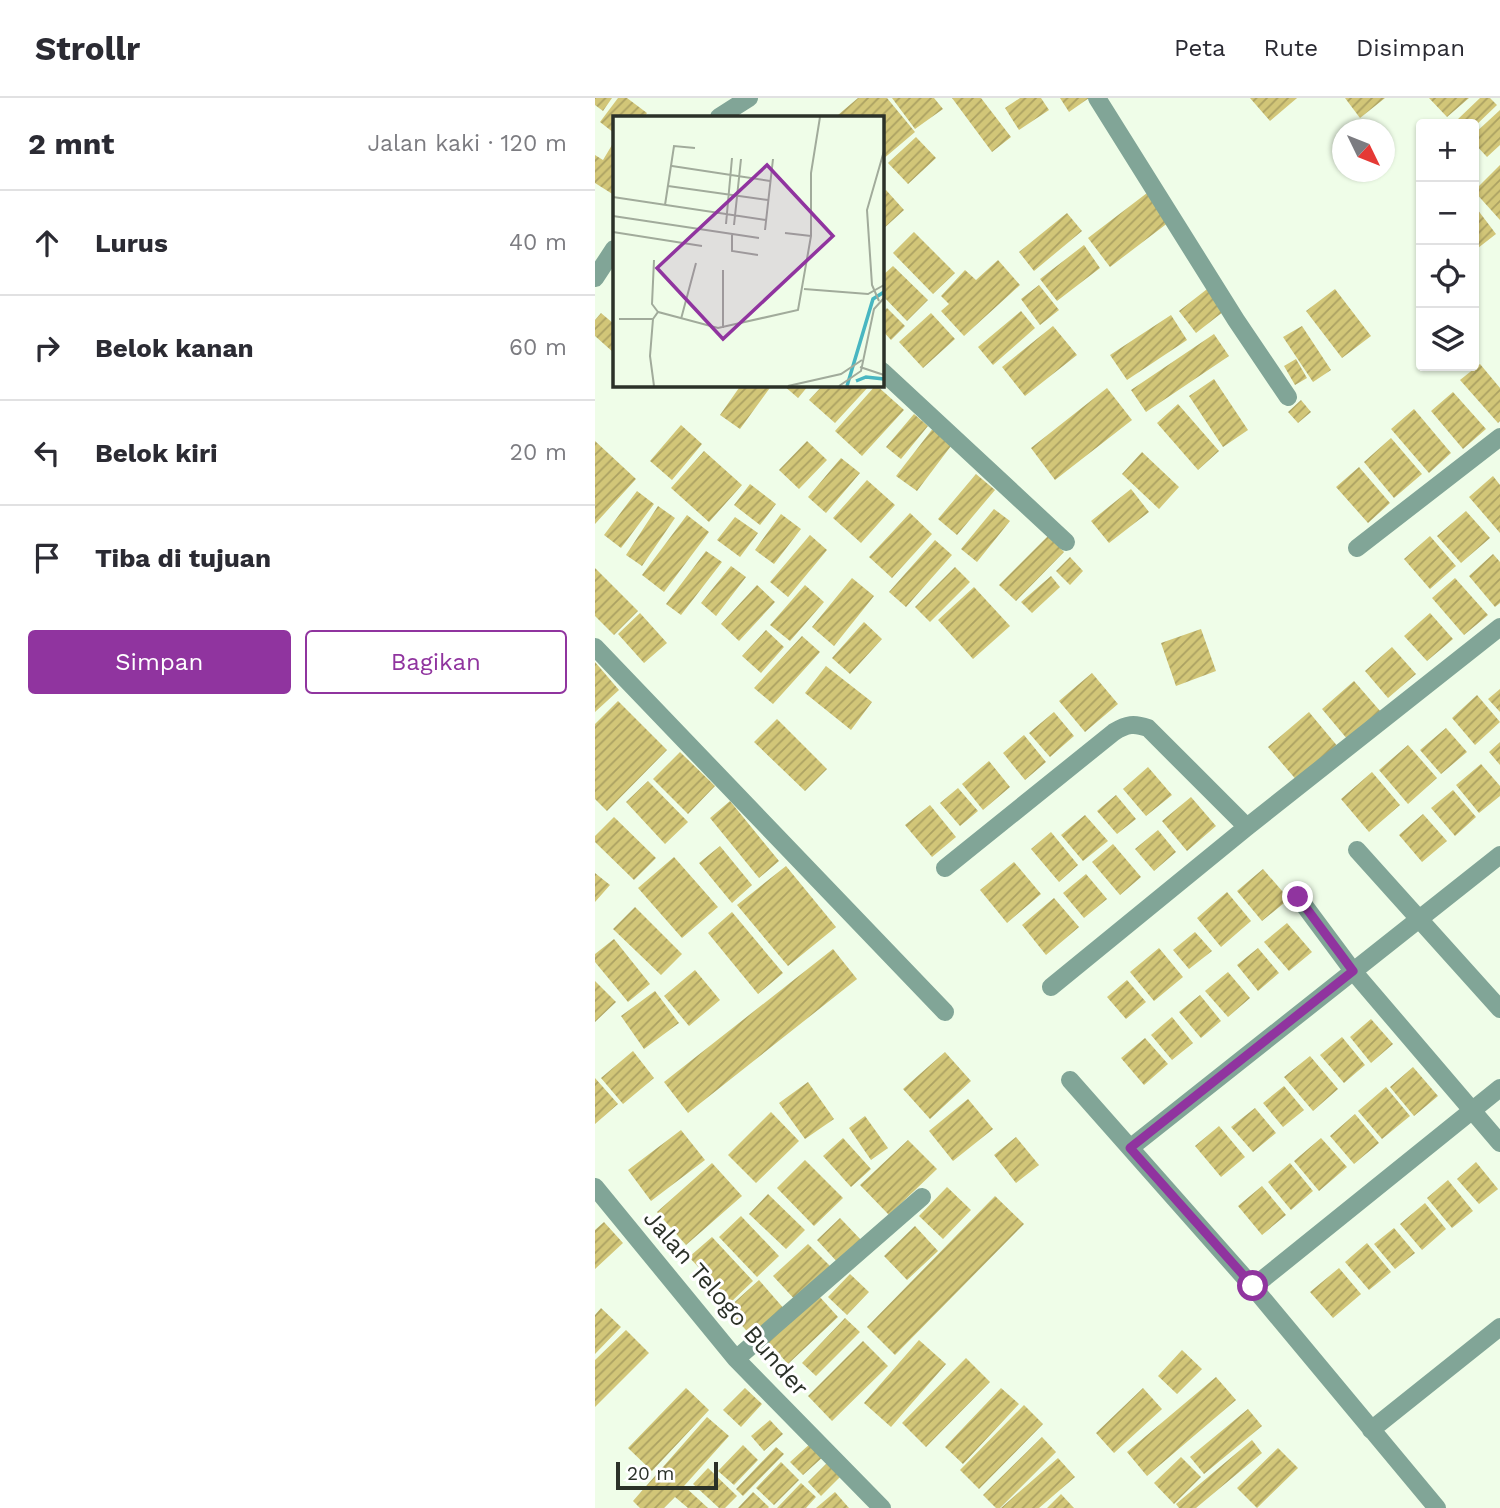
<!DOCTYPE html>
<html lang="id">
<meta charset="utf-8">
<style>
:root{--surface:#fff;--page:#f7f7f7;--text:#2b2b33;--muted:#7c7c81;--line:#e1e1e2;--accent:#90349f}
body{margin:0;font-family:"Work Sans",sans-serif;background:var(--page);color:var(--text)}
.controls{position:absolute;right:21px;top:21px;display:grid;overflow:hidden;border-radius:7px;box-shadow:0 2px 5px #0004}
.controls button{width:63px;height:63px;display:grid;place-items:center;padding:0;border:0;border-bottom:2px solid var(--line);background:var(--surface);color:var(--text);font:35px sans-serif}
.compass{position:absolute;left:737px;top:21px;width:63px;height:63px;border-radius:50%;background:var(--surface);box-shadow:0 2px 5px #0004;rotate:133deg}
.scale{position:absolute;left:21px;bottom:18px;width:102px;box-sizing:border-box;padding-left:7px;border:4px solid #2b3128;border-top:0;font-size:19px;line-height:24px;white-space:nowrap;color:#2b3128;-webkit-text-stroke:5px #fff;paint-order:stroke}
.stop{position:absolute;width:21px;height:21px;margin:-16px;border:5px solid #90349f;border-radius:50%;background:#fff}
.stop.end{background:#90349f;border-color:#fff;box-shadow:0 2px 7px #0008}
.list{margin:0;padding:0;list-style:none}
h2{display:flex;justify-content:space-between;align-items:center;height:91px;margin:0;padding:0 28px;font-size:30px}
h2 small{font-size:23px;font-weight:400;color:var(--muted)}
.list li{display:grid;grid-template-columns:46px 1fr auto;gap:21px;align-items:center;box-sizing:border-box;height:105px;padding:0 28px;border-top:2px solid var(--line)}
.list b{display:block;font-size:26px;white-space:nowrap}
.list em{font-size:23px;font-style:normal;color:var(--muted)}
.actions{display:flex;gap:14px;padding:21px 28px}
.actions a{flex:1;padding:16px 0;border:2px solid var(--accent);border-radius:7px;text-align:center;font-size:24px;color:var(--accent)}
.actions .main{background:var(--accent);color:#fff}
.icon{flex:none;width:38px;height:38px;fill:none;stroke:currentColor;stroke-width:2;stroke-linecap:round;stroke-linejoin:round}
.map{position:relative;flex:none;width:905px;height:1410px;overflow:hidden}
header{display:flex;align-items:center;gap:42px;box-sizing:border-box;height:98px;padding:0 35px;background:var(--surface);border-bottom:2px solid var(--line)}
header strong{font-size:33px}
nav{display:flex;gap:38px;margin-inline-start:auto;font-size:24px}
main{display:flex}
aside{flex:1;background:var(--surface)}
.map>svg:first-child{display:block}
.building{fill:url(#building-hatch)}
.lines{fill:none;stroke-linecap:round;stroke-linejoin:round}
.service{stroke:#81a597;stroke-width:18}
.minor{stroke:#81a597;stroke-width:18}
.route{stroke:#90349f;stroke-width:9}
.labels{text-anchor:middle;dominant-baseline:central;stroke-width:6;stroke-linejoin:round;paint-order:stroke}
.street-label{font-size:24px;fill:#2b3128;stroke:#fff}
.inset-river{fill:none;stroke:#48b6c1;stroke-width:3.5}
.inset-road{fill:none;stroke:#a1ab9b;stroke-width:2}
.view{fill:#90349f;fill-opacity:0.15;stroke:#90349f;stroke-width:3.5}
.inset-edge{fill:none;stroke:#2b3128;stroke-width:3.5}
</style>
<header>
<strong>Strollr</strong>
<nav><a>Peta</a><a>Rute</a><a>Disimpan</a></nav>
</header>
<main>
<aside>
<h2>2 mnt<small>Jalan kaki · 120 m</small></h2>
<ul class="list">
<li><svg class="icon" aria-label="ahead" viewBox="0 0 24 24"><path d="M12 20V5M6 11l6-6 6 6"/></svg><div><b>Lurus</b></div><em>40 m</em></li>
<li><svg class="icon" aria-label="right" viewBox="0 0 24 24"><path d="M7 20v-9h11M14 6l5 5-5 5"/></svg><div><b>Belok kanan</b></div><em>60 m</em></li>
<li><svg class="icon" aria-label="left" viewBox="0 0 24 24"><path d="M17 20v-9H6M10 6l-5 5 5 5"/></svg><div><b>Belok kiri</b></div><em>20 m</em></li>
<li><svg class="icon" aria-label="arrive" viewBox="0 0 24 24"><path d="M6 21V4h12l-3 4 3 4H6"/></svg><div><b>Tiba di tujuan</b></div></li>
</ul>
<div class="actions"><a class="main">Simpan</a><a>Bagikan</a></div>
</aside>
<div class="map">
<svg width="905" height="1410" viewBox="0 0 905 1410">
<defs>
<pattern id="building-hatch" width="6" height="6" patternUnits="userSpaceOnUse" patternTransform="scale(1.75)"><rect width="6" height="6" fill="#d2c678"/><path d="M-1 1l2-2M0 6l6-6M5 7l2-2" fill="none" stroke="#aba162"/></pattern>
</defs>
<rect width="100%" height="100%" fill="#effde8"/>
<path class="building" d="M0 0H17L8 13 0 7Z
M23 0H32L52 15 49 19H19V35L5 24Z
M263 0H292L320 34 287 62V19H245L243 17Z
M297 0H339L348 11 320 31Z
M357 0H386L416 39 397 54Z
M425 0H446L454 12 424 32 410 10Z
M465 0H494L474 14Z
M655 0H702L675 23Z
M750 0H790L765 20Z
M834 0H874L852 19Z
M885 0H895L902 7 879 29V26H866L862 22Z
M905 12V47L892 59 879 45V36Z
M321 39 341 60 313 86 293 65Z
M17 47 19 49V97L0 85V57L8 62Z
M905 67V122L879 93Z
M291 92 309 112 287 132V95Z
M552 95 574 124 515 169 493 140Z
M879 107 901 136 883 150 879 144Z
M472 115 487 133 439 173 424 154Z
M319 134 360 175 338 196 298 155Z
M489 147 505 170 462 203 445 181Z
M403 162 425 187 369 238 346 213 354 206 346 198 370 172 381 182Z
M298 168 333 202 312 223 287 197V178Z
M444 187 464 212 445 227 426 201Z
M616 188 633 210 601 235 584 213Z
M740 191 776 238 747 260 711 213Z
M292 210 310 228 296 242 287 232V215Z
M426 213 440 230 398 267 383 249Z
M6 215 19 226V255L0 238V222Z
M336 215 360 241 328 270 304 244Z
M576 217 592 242 532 282 515 257Z
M458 228 482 257 430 298 407 269Z
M707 228 736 272 718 284 688 239Z
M619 236 634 258 551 314 536 292Z
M701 261 712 280 700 287 689 268Z
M885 266 905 290V323L903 325 865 282Z
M619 281 653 332 628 349 594 298Z
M146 287H177L145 331 125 317Z
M188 287H214L203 300Z
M228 287H275L240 325 214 302Z
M281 287 309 312 267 358 240 333Z
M512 290 537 322 460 382 436 350Z
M858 294 891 331 868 351 836 313Z
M706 302 716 314 703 325 693 314Z
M583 306 624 353 603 372 562 325Z
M819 311 856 355 834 375 796 331Z
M319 316 333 328 306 361 291 349Z
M86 327 107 346 77 382 55 363Z
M339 329 359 344 322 393 301 378Z
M796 340 827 376 799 400 769 364Z
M0 343 41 381 0 426Z
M212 343 232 362 204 391 184 372Z
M109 353 147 387 114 424 76 390Z
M547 354 584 389 564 411 527 376Z
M246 360 265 375 231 415 213 399Z
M764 369 795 405 773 425 741 389Z
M381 376 400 392 362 437 343 421Z
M898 378 905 387V435L874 399Z
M272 382 300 407 266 445 238 420Z
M155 386 181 406 165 427 139 407Z
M536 391 554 414 514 445 496 423Z
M42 393 59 406 26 450 9 437Z
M63 408 80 420 47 468 31 457Z
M399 411 415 423 382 464 366 451Z
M871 413 895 440 866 465 842 438Z
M315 415 337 436 297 480 274 459Z
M186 416 206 431 179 466 160 452Z
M92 417 114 434 69 494 47 477Z
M140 419 163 435 145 459 122 442Z
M215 437 232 452 193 499 175 484Z
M453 438 469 454 421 503 404 487Z
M835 438 861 468 835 491 809 461Z
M340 442 357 457 311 509 294 494Z
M111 453 127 464 86 517 71 506Z
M898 456 905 464V505L900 509 874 478Z
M475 459 488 473 475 487 461 473Z
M136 468 151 479 121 518 106 505Z
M360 469 375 484 335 524 320 509Z
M0 470 43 513 19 537 0 518Z
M456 478 465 489 437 515 426 504Z
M257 480 279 498 239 548 217 529Z
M860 480 893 517 869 537 837 500Z
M162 487 180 504 144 543 126 526Z
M210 487 229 504 195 543 175 527Z
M379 489 415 528 378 561 343 522Z
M45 515 72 545 49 565 23 536Z
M835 515 858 541 832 563 809 538Z
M269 524 287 541 255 576 237 560Z
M606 531 621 573 581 588 566 545Z
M171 532 189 549 166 575 147 558Z
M207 538 225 554 178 606 159 590Z
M797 549 821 576 793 600 770 573Z
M0 564 24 592 0 614Z
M231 568 277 604 256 632 210 595Z
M497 575 523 606 490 634 464 603Z
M759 583 786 614 753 642 727 611Z
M905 591V614L893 601Z
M882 597 905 624 880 647 857 620Z
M23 603 72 652 12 713 0 701V626Z
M459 614 479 638 455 659 434 635Z
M714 614 744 650 704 685 673 649Z
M182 621 232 671 210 693 159 644Z
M851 630 872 654 846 676 825 652Z
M429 637 451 664 430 682 408 655Z
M905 644V667L894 654Z
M813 647 842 680 813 706 784 672Z
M85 654 120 688 93 716 58 681Z
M394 663 415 689 388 712 367 686Z
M886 666 905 688V698L884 715 861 687Z
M553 669 577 697 551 718 528 691Z
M777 674 805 707 774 734 746 701Z
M53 683 93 724 70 746 31 704Z
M363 690 383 713 365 728 345 705Z
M858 692 881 719 860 738 836 710Z
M521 697 541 721 522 736 502 713Z
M596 699 621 728 592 753 567 723Z
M135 703 184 763 164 780 115 720Z
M335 707 361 739 337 759 310 727Z
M828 716 852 743 827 764 804 737Z
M490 717 513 743 488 763 466 737Z
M19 719 61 760 39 782 0 744V738Z
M563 732 581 754 559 773 540 751Z
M456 734 483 767 464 784 436 751Z
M518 746 546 779 525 797 497 764Z
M125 748 157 787 137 805 104 765Z
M79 759 123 809 87 840 43 790Z
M419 764 446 796 412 825 385 792Z
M191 768 241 829 193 868 142 807Z
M668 771 694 801 667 823 642 793Z
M0 775 15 787 0 804Z
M491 776 512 801 489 820 468 795Z
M632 794 656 823 626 849 602 820Z
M459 800 484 829 451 857 427 827Z
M40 809 87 856 66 877 18 831Z
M137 814 188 875 163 896 113 835Z
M692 825 717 854 694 873 669 844Z
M600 834 617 853 594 871 578 852Z
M19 841 55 886 33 904 0 864V856Z
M564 850 588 879 559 903 535 874Z
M663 850 684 875 663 893 642 867Z
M238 851 262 881 93 1015 69 984Z
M100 872 125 902 94 928 69 898Z
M633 874 655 900 633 919 610 893Z
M532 882 551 904 531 921 512 899Z
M0 883 21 904 0 924Z
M60 893 84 925 49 951 26 918Z
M605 897 626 923 606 940 584 914Z
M577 919 598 945 577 962 556 937Z
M776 921 798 946 776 965 755 939Z
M747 939 770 967 749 985 725 957Z
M550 940 573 966 549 987 526 960Z
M38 953 59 980 28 1006 6 980Z
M350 954 376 983 335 1021 308 991Z
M715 958 743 991 718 1013 689 979Z
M818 969 843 998 819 1018 795 989Z
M0 980 23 1006 0 1026Z
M213 984 239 1021 210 1041 184 1005Z
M689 988 709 1012 688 1029 668 1005Z
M791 989 815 1018 787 1041 763 1013Z
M373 1001 398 1031 358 1063 334 1033Z
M660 1010 681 1035 658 1054 636 1029Z
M176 1014 204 1043 161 1085 133 1057Z
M760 1016 784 1045 759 1066 735 1038Z
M270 1018 293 1050 276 1062 254 1030Z
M624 1028 650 1059 626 1079 600 1048Z
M86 1032 110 1062 56 1103 33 1072Z
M421 1039 444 1067 421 1085 399 1057Z
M248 1040 276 1071 256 1089 228 1058Z
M726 1040 752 1069 724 1093 699 1063Z
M313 1042 342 1071 294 1117 265 1087Z
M210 1062 248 1100 219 1128 182 1090Z
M881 1064 903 1091 884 1106 862 1081Z
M117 1065 147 1098 91 1147 62 1114Z
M695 1065 718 1093 696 1112 673 1084Z
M853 1082 878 1113 857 1130 832 1100Z
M667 1088 691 1117 667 1137 643 1108Z
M352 1089 376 1112 348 1141 324 1118Z
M173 1096 210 1132 191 1151 154 1116Z
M400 1098 429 1126 300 1257 272 1229Z
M830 1105 851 1131 827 1152 805 1126Z
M146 1118 184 1158 162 1179 124 1139Z
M245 1120 269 1145 245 1167 222 1142Z
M9 1124 28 1145 0 1171V1132Z
M320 1128 343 1153 312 1182 289 1158Z
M799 1130 820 1155 800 1171 779 1146Z
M117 1139 158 1183 136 1204 94 1159Z
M772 1145 796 1174 774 1192 750 1164Z
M213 1146 240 1173 204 1206 178 1178Z
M744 1170 766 1196 738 1220 715 1194Z
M255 1176 274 1194 252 1217 233 1199Z
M164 1182 191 1213 159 1241 132 1211Z
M224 1198 243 1219 193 1266 173 1244Z
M6 1210 26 1229 0 1256V1217Z
M250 1220 265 1234 221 1278 207 1265Z
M31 1232 54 1255 0 1309V1262Z
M324 1242 351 1266 296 1329 269 1305Z
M268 1243 293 1268 237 1323 213 1298Z
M587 1252 607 1271 582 1296 563 1278Z
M371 1260 395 1284 331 1349 307 1325Z
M621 1279 641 1302 552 1378 532 1354Z
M91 1290 114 1312 57 1373 33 1350Z
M150 1290 167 1306 146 1329 128 1312Z
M406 1290 424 1306 368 1366 350 1349Z
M548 1290 567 1311 519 1355 501 1335Z
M429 1307 448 1326 384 1391 365 1372Z
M653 1311 667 1328 609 1376 595 1359Z
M112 1319 134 1338 89 1388 113 1410H93L80 1399 69 1410H45L38 1403Z
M175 1322 188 1336 169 1353 156 1338Z
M447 1339 461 1354 405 1410H401L388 1397Z
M657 1342 667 1355 601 1410H584L581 1406Z
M217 1344 230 1357 208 1377 195 1364Z
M148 1347 163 1362 139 1387 123 1373Z
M181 1349 189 1356 148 1398 141 1391Z
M683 1350 703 1370 662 1410 642 1390Z
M586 1359 606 1379 579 1406 559 1385Z
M463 1360 480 1379 444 1410H406Z
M235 1362 249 1375 226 1398 213 1384Z
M186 1364 204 1382 179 1407 161 1390Z
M113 1370 142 1398 130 1410H124L98 1386Z
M206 1385 221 1399 211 1410H182Z
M158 1394 174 1409 173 1410H143Z
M240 1394 254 1410H221Z
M466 1396 479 1410H452Z"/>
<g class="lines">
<path class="service" d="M0 549 350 914"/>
<path class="minor" d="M502 0 641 222 693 299
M124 19 154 0
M0 180 19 151
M287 273 471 444
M762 450 905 339
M762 752 905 911
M350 770 519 634C532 626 539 625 553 630L652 729
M703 799 758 873 905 1045
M456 889 652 729 905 529
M475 982 658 1189 842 1410
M535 1050 905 757
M0 1089 141 1261 287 1410
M658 1189 905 990
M141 1261 327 1099
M776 1332 905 1229"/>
</g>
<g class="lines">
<path class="route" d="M658 1188 535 1050 758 873 703 799"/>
</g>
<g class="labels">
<g class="street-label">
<text transform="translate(131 1205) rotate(49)">Jalan Telogo Bunder</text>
</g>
</g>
<g transform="translate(18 18)">
<rect width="271" height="271" fill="#effde8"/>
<path class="inset-river" d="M243 265 253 261 271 263M234 270 260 183 271 176"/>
<path class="inset-road" d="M59 50 157 65M55 70 155 84M0 81 153 104M52 89 61 30 82 32M0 100 146 122M113 108 119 42M121 109 128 43M152 114 160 43M0 116 89 130M172 117 198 120M119 118V135L145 139M41 144 39 188 45 196M191 173 255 178 271 169M266 185 259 169 254 94 271 35M6 203H40M68 203 83 147M110 212V154M247 251 271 259M41 270 37 240 40 203 45 196 105 212 185 194 198 120V57L207 1M175 270 228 258 249 244M226 270 248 255 261 193 271 182"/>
<path class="view" d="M154 49 220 120 110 223 44 152Z"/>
<rect width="271" height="271" class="inset-edge"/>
</g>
</svg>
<div class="controls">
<button>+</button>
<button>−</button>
<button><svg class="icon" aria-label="locate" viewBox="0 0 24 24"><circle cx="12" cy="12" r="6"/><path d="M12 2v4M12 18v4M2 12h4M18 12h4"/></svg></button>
<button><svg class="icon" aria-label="layers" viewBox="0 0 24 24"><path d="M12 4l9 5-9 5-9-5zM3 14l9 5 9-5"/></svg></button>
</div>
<svg class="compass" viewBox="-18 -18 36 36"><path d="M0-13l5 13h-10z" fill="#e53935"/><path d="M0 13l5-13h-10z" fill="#7c7c81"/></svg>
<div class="scale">20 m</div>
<div class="stop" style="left:658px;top:1188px"></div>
<div class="stop end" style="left:703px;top:799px"></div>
</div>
</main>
